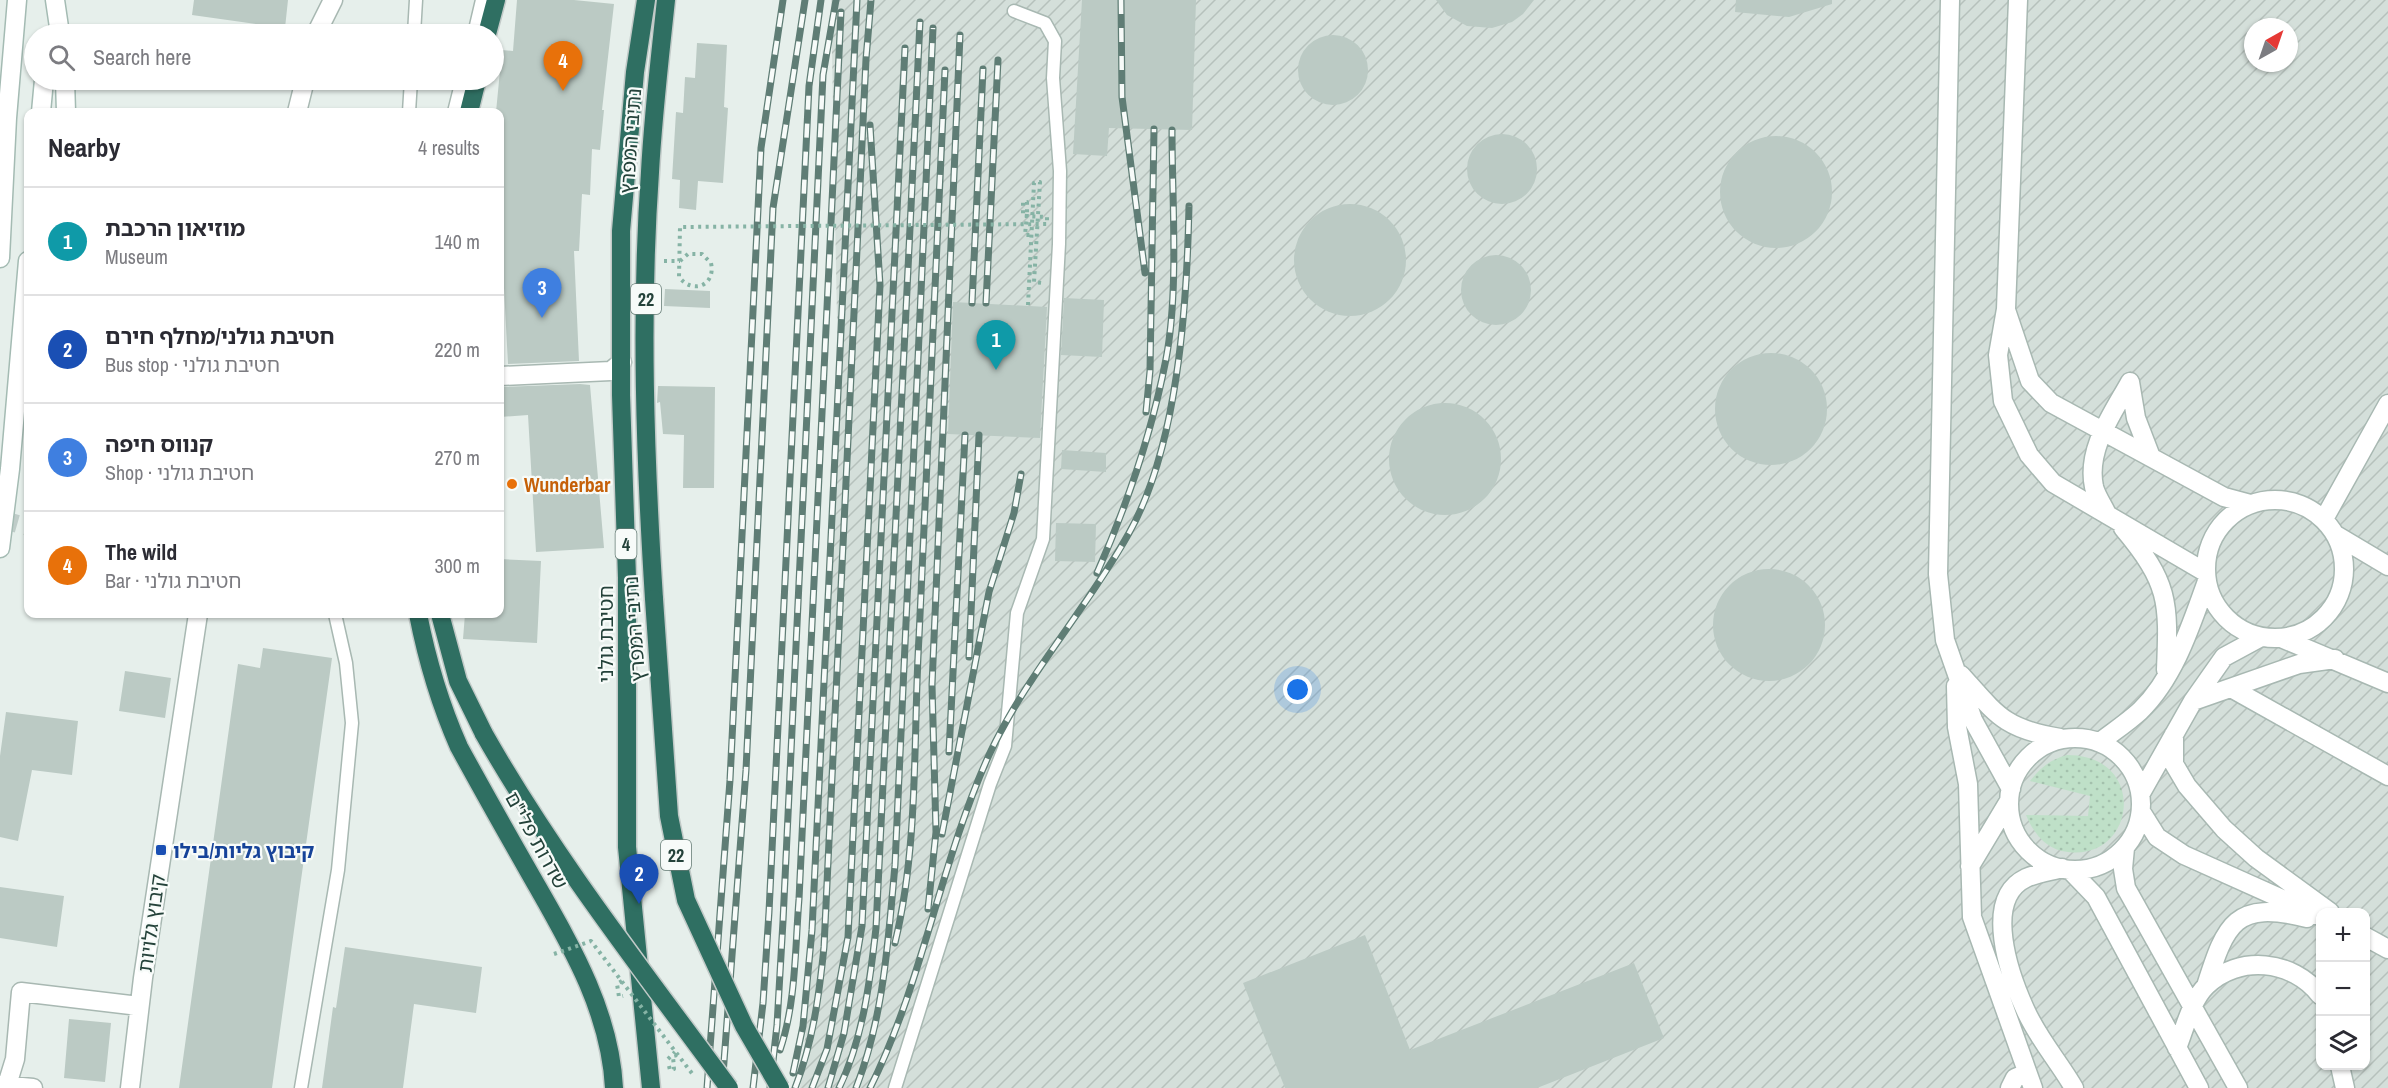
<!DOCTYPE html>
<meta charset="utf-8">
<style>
:root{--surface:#fff;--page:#f7f7f7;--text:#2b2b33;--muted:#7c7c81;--line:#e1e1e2;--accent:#2563eb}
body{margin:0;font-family:"Archivo Narrow","Noto Sans Hebrew",sans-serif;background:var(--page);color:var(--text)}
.controls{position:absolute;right:18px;bottom:18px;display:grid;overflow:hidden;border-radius:12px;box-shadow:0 2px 4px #0004}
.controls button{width:54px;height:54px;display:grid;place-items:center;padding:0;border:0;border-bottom:2px solid var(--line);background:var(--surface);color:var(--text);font:30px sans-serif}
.compass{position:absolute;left:2244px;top:18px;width:54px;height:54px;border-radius:50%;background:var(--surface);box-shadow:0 2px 4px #0004;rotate:40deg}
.you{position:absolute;left:1298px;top:690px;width:21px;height:21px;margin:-15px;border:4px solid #fff;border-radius:50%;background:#1a73e8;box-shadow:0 0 0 9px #1a73e833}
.badge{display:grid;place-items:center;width:39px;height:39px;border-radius:50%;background:var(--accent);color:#fff;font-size:20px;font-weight:700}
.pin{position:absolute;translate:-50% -50px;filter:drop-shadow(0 2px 3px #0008)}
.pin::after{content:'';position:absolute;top:32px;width:21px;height:18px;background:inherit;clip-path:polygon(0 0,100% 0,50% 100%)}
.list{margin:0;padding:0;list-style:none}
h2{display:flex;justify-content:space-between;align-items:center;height:78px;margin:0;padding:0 24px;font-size:26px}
h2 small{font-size:20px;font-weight:400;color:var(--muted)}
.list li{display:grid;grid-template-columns:39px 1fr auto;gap:18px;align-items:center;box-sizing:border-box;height:108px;padding:0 24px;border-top:2px solid var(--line)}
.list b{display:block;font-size:22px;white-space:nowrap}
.list p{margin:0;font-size:20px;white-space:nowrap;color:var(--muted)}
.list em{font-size:20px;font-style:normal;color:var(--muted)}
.icon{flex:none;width:33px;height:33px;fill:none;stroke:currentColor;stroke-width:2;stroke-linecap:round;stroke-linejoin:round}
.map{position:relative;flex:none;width:2388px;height:1088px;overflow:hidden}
.search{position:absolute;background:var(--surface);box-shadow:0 2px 4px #0004;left:24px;top:24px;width:480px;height:66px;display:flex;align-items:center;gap:15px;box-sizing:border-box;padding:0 21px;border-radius:33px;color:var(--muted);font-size:22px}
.panel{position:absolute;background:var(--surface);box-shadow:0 2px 4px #0004;left:24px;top:108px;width:480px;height:510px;border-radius:12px}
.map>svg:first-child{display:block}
.industrial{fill:url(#industrial-furrows);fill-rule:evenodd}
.grass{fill:url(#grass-dots)}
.building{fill:#bbcac4}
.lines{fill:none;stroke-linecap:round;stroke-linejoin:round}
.secondary-tunnel{stroke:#bfccc8;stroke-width:18;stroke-dasharray:18 9;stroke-linecap:butt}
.lane-casing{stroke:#a8b8b2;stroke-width:15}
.street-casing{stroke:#a8b8b2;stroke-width:21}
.secondary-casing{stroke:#a4bbb3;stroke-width:21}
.highway-casing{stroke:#c2cac8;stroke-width:21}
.path{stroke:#86b3a5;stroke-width:4;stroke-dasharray:3 4.5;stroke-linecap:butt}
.lane{stroke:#fff;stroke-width:12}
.street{stroke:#fff;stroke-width:18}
.secondary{stroke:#fff;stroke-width:18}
.highway{stroke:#2f6f62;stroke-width:18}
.rail-casing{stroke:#5f7d75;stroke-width:7}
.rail{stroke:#f7fbf9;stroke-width:4.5;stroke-dasharray:14;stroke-linecap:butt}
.highway-bridge-casing{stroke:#c2cac8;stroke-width:21;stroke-linecap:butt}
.path-bridge{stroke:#86b3a5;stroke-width:4;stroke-dasharray:3 4.5;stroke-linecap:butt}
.highway-bridge{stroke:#2f6f62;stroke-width:18}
.food-dot{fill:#e8710a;stroke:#f7fbf9;stroke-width:2}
.transit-dot{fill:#1a4fb4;stroke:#f7fbf9;stroke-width:2}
.labels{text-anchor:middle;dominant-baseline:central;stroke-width:4.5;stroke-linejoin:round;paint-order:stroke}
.shield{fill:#f7fbf9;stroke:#637a73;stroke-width:1.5}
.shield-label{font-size:18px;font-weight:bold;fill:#24423a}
.street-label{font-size:20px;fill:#24423a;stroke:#f7fbf9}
.food-label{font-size:20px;font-weight:bold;fill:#c56008;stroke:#f7fbf9;text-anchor:start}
.transit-label{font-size:20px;font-weight:bold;fill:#164399;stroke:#f7fbf9;text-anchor:start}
</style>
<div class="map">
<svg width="2388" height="1088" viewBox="0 0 2388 1088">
<defs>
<pattern id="industrial-furrows" width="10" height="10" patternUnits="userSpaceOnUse" patternTransform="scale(1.5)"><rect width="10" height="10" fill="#d4dfda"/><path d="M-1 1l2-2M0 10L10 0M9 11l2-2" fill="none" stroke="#b6c1bc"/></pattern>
<pattern id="grass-dots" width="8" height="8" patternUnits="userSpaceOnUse" patternTransform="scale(1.5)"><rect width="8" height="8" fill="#bfe0c8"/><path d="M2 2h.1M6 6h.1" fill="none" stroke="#a4c1ad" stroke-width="1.8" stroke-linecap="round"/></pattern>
</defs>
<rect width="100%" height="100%" fill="#e6efeb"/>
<path class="industrial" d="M831 0H2388V1088H800L808 1008 839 426ZM2253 27H2289V63H2253ZM2320 912H2366V1066H2320Z"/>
<path class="grass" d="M2067 755C2149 755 2136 861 2068 852 2046 850 2034 834 2026 815L2088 816 2090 796 2030 781C2041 767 2050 760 2067 755Z"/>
<path class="building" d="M194 0H288L285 28 192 15Z
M517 0H574L614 4 602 110H604L600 150 592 149 590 195 582 194 579 251H574L579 361 508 364 502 250H500V112H496L502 50 513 51Z
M1082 0H1196L1192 130 1109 128 1107 156 1073 154Z
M1436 0H1534L1523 14 1512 22 1492 28 1467 26 1447 15Z
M1736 0H1832V4L1789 17 1735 12Z
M1298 70a35 35 0 1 1 70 0a35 35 0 1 1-70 0Z
M697 43 727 45 724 107 728 108 723 183 698 181 696 210 679 208 680 180 672 179 676 112 683 113 685 77 695 78Z
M1467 169a35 35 0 1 1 70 0a35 35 0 1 1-70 0Z
M1720 192a56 56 0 1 1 112 0a56 56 0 1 1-112 0Z
M1294 260a56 56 0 1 1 112 0a56 56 0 1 1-112 0Z
M1461 290a35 35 0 1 1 70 0a35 35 0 1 1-70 0Z
M665 289 710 291V308L664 306Z
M1064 298 1104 300 1102 357 1061 355Z
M953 302 1047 307 1040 438 948 434Z
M1715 409a56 56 0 1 1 112 0a56 56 0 1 1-112 0Z
M580 384 590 385 604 548 536 552 528 415 500 417V387Z
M658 386 715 387 714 488H683L684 435 663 434 660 402 657 403Z
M1389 459a56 56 0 1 1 112 0a56 56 0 1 1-112 0Z
M1062 450 1106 453V472L1061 469Z
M1056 523 1096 524 1095 562 1055 561Z
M500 559 541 561 537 643 463 639 465 614H500Z
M1713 625a56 56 0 1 1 112 0a56 56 0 1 1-112 0Z
M263 648 332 658 272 1088H179L238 664 260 668Z
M125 671 171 678 165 718 119 711Z
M6 712 78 721 72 775 32 770 18 841 0 837V756Z
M0 887 64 896 57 947 0 938Z
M1365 935 1410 1050 1634 963 1664 1038 1537 1088H1285L1243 983Z
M345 947 482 967 476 1013 414 1004 403 1088H322L333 1007 336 1008Z
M69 1019 111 1023 105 1082 64 1078Z"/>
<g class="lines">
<path class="secondary-tunnel" d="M0 519 28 527"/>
<defs>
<path id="lane" d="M414 34 416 0
M474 34 482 0
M409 112 411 80
M454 112 462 80
M301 1088 338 870 352 723 346 663 335 614
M895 1088 990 784 1005 746 1017 613 1043 539 1059 244 1060 171 1053 78 1055 41 1045 23 1014 11"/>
<path id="street" d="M1950 0 1938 574 1945 640 1973 720 2011 789
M2018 0 2006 309 1998 355 2003 401 2029 455 2053 483 2205 572
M316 34 333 0
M297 112 305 80
M2006 310 2030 381 2051 403 2224 497 2250 504
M500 376 611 371 622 362
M2130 382 2136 418 2151 457
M2206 569a69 69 0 1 1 138 0a69 69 0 1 1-138 0Z
M2106 512C2102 504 2096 495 2094 487 2086 449 2113 413 2130 382
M2324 519 2388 404
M2123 528C2169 583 2169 601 2166 670
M2336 535 2388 566
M2281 638 2388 683
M1961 675C1997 715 2004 729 2060 738
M1956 686 1957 727 1968 784 1972 917 2033 1088
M2231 688 2388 776
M2193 701 2299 664 2335 659
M2174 734V764L2187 786 2224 829 2256 858 2330 912
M2009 804a66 66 0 1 1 132 0a66 66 0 1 1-132 0Z
M2100 742C2113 732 2128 722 2140 711 2175 677 2191 625 2207 581
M2141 793 2193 701 2224 657 2261 637
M2142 813 2157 837 2184 855 2320 916
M2125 848 2123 869 2126 888 2238 1088
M1970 866 2009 801
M2062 868C2051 871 2037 873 2026 878 1982 899 2010 976 2025 1009 2037 1037 2059 1062 2074 1088
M2070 870 2096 897 2199 1088
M2366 937 2388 949
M2206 986C2226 923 2235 900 2307 918
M2177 1048C2185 1028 2191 1001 2206 986 2239 954 2293 960 2320 995
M2340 1066 2345 1088
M0 1085 33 1088
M6 1088 15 1059 21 992 139 1006
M130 1088 143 978 198 614
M2010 1088 2015 1078 2027 1073"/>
<path id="secondary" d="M55 0 60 34
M65 80 66 112
M41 112 44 80
M0 258 7 118 17 0
M0 548 10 469 28 261"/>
<path id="highway" d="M646 0 635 72 621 231V395L627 578V847L651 1088
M487 34 496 0
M469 112 477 80
M654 599C645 457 640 314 650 172 653 115 660 57 666 0
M418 614C427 660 440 704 459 747 482 789 505 830 529 872 567 939 610 1008 614 1088
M440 614 458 681 484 734"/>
</defs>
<use href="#lane" class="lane-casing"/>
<use href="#street" class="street-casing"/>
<use href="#secondary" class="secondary-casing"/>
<use href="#highway" class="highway-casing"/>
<path class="path" d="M1027 214 1025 235H1031
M664 261H680
M1028 305 1034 183 1040 182 1034 282 1042 283
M622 981 617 984 619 997 623 996
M668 1059 675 1052
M669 1066 670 1070 674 1069 673 1056 677 1055"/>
<use href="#lane" class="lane"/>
<use href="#street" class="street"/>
<use href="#secondary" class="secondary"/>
<use href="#highway" class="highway"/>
<defs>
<path id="rail" d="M1121 0 1122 97 1145 273
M972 303 983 69
M986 303 998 60
M1146 412 1150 371 1154 129
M1097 573C1127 505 1152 432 1166 359 1179 291 1172 201 1172 130
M969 657 979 435
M949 752 965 435
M942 834 989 592 1014 513 1021 474
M928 909 936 832 932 685 960 35
M895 943C919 843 913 739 919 637 928 448 936 259 945 70
M780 1050C796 1003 795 949 799 899L841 12
M793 1073 803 1026 812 930 857 0
M707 1088 730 780 761 148 783 0
M722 1088 746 770 773 208 805 0
M753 1088 763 1003 769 912 809 86 821 0
M770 1088 777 1025 783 921 823 75 836 0
M795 1088C813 1042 819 996 824 947L866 59 871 0
M812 1088 827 1049 848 937 880 285 870 125
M828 1088 844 1033 862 926 905 48
M839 1088C863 1039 870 981 876 928L920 22
M856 1088C884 1016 888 941 895 865L933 28
M870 1088C923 982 940 863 989 755 1026 675 1087 609 1129 533 1178 446 1187 305 1189 206"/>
</defs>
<use href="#rail" class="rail-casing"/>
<use href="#rail" class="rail"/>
<defs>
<path id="highway-bridge" d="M654 599 669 816 686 900 744 1026 780 1088
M484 734C555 859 644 972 729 1088"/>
</defs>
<use href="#highway-bridge" class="highway-bridge-casing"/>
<path class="path-bridge" d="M680 261 688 254H702L711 263C716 285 693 295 679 277L680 227 1047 224V217L1023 216V202H1027V214
M554 954 591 941 694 1076"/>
<use href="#highway-bridge" class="highway-bridge"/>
</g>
<circle class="food-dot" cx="512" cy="484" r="6"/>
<rect class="transit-dot" x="155" y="844" width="12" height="12" rx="3"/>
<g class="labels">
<g class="shield">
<rect x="631" y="284" width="30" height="30" rx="4.5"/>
<rect x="615.5" y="529" width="21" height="30" rx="4.5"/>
<rect x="661" y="840" width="30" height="30" rx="4.5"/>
</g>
<g class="shield-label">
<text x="646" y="299">22</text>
<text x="626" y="544">4</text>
<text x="676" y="855">22</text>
</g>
<g class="street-label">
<text transform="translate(630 141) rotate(-86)">נתיבי המפרץ</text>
<text transform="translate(634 629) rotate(-94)">נתיבי המפרץ</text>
<text transform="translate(605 634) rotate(-90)">חטיבת גולני</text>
<text transform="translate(537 840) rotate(61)">שדרות פלי"ם</text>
<text transform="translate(151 923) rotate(-82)">קיבוץ גלויות</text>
</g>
<g class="food-label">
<text x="524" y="484">Wunderbar</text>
</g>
<g class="transit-label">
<text x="173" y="850">קיבוץ גליות/בילו</text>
</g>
</g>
</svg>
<div class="controls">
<button>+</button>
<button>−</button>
<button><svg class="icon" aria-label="layers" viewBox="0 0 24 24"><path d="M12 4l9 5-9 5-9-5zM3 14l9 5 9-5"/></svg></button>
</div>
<svg class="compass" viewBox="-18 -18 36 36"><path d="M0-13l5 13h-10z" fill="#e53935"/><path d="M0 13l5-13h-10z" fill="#7c7c81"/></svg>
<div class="you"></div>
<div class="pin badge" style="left:996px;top:370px;background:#0f9aa8">1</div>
<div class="pin badge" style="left:639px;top:904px;background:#1a4fb4">2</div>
<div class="pin badge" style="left:542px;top:318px;background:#3f7fe0">3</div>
<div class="pin badge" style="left:563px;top:91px;background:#e8710a">4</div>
<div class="search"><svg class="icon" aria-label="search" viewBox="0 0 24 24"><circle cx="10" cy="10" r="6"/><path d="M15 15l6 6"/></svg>Search here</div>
<section class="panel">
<h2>Nearby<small>4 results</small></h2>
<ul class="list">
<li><span class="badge" style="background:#0f9aa8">1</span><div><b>מוזיאון הרכבת</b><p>Museum</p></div><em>140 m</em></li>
<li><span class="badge" style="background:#1a4fb4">2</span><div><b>חטיבת גולני/מחלף חירם</b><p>Bus stop · חטיבת גולני</p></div><em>220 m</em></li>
<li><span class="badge" style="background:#3f7fe0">3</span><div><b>קנווס חיפה</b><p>Shop · חטיבת גולני</p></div><em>270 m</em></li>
<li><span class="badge" style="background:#e8710a">4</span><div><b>The wild</b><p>Bar · חטיבת גולני</p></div><em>300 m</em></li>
</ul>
</section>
</div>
